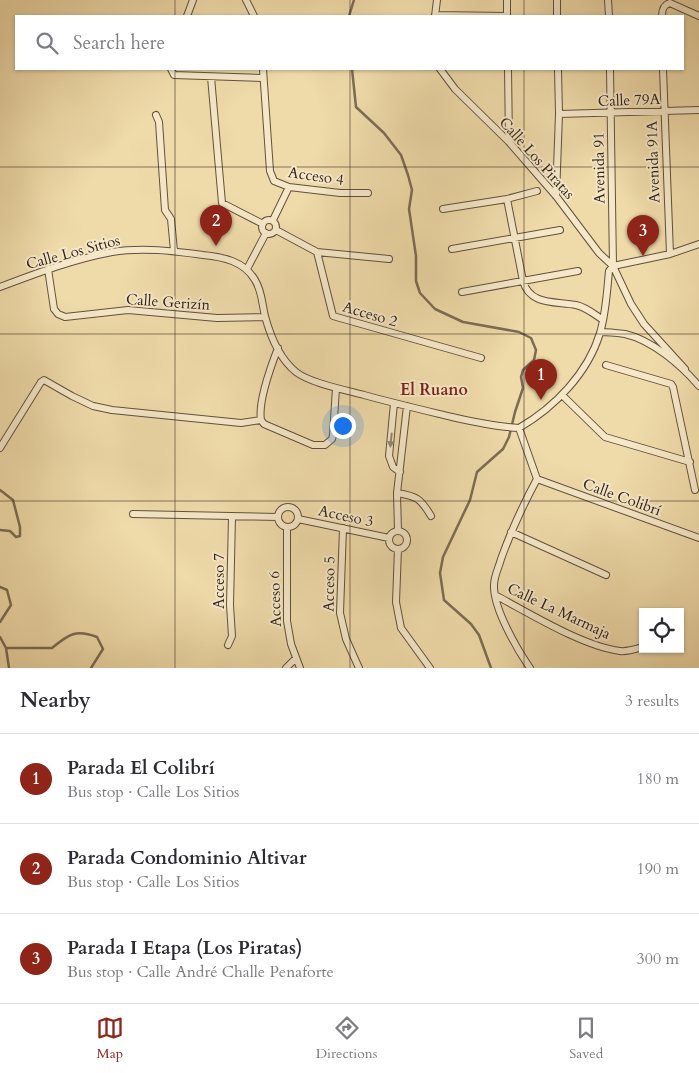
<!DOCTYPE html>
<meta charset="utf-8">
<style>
:root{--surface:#fff;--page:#f2f2f3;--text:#2b2b33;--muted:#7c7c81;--line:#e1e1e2;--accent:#8f2418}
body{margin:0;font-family:Cardo,serif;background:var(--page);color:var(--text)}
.controls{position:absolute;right:15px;bottom:15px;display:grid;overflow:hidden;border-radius:0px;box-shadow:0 1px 4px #0004}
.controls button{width:45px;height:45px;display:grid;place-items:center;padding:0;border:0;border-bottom:1px solid var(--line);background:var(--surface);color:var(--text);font:25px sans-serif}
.you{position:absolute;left:342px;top:425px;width:18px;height:18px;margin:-12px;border:4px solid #fff;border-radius:50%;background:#1a73e8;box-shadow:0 0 0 8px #1a73e833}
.badge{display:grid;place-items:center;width:32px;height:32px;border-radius:50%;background:var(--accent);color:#fff;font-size:16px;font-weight:700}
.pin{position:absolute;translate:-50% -41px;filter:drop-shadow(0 1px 2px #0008)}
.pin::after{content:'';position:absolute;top:26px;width:18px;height:15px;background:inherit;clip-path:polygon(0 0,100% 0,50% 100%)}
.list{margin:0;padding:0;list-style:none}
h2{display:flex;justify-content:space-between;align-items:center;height:65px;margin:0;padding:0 20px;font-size:21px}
h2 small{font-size:16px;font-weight:400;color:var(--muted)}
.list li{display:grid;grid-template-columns:32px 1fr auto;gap:15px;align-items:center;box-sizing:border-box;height:90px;padding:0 20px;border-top:1px solid var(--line)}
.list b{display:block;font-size:19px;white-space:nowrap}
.list p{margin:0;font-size:16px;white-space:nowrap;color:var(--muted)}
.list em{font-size:16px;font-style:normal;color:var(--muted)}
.icon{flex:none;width:28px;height:28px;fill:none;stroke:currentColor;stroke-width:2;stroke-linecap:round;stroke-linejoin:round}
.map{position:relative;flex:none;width:699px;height:668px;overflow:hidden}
.search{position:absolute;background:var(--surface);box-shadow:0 1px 4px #0004;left:15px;right:15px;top:15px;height:55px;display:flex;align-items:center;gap:12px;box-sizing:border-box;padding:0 18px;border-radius:0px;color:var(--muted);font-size:19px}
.sheet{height:335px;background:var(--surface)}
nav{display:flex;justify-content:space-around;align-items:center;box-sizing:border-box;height:70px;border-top:1px solid var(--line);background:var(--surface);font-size:14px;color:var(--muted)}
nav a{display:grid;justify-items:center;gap:2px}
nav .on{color:var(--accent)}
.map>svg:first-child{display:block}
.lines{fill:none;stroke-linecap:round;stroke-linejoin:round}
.stream{stroke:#7c6c54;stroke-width:2.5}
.minor-casing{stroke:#60513f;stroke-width:8}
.minor{stroke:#f5e7c7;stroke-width:6}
.oneway{fill:#938572}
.grid{fill:none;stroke:#31231c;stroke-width:1;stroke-opacity:0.55}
.labels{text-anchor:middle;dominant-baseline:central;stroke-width:4;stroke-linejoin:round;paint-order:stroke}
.street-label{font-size:15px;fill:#31231c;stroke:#f5e7c7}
.neighbourhood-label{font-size:16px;font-weight:bold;fill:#7a1f14;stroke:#f5e7c7}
</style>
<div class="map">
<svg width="699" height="668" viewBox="0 0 699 668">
<rect width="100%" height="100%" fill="#efdaa9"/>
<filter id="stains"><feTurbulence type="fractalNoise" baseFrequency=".004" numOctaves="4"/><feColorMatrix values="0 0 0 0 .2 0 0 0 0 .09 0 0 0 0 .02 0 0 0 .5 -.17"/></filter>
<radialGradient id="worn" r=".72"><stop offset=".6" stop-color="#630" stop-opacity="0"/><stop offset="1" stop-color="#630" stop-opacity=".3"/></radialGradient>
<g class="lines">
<path class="stream" d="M349 16 354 0
M352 69 356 107 384 133 401 155 408 175 412 190 409 209 416 256V281L420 293 435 309 463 322 519 332 531 338 536 350 534 360 523 370 521 377 523 388 515 412 509 437 503 449 477 472 470 500 443 557 440 573 444 600 471 624 479 635 491 668
M0 490 13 500 20 527V536L16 537 10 531 0 530
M0 587 7 590 11 605 0 622
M0 637 6 648 9 668
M6 648H52C69 634 76 629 97 637L103 649 91 668"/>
<defs>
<path id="minor" d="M246 0 254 16
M507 0V16
M557 0V16
M608 0 609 16
M435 15 507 16
M187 16 193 0
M435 16 437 0
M662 16C662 10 663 5 670 3L699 16
M171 69 174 75 263 78
M263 69 270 171 274 181 289 187 340 193H368
M440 69 455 89 509 142 556 196 599 253 613 266
M508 69 509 142
M610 69 613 266 631 304 644 324 685 369
M663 69 670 254
M211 77 222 203 263 224
M559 114 699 110
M156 115 159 122 165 210 171 219 174 251
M556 196 559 114 558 69
M507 199 523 281C530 306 556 301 576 305 586 307 594 314 603 320
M443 209 507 199 537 191
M262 227a7 7 0 1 1 14 0a7 7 0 1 1-14 0Z
M273 220 289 187
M276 230 317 252 333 316 481 358
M452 249 560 230
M317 252 389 259
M48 269 54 309 58 314 65 317 128 310 217 318 265 317
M247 269 266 233
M0 287C37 273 74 259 112 252 142 247 174 251 203 255 223 257 244 261 255 280 262 291 262 304 265 316 270 335 280 359 296 372 310 383 345 390 364 395 393 403 423 410 452 417 474 422 497 427 519 428 555 407 588 373 600 333 606 313 607 291 609 271L613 266 670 254 699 244
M462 292 578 271
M601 332C609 332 617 333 625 334 652 340 681 365 699 386
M278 348C271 366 258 402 261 420L264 424 313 445H325L332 439 333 435 336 388
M606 365 671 384 673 387 695 490
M562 395 605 437 690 462
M394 403 389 456 393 467 400 472
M519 428 537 479C523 505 511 531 501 559 499 567 494 576 494 585 493 608 517 649 530 668
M0 448 41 382 44 380 72 396 93 406 112 410 241 423 261 420
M537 479 699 538
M397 493C417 496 421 499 431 516
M278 517a10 10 0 1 1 20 0a10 10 0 1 1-20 0Z
M133 514 278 517
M298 519 389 538
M287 527V621L291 644 300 668
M343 528 340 613 346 639 359 668
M389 540a9 9 0 1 1 18 0a9 9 0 1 1-18 0Z
M398 531 397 493 407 406
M511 532 606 575
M398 549 396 602 401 628 430 668
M495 595C529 613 582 646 620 651 627 652 636 649 643 647
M228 645 232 636 230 605 232 517
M286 668 296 658"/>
</defs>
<use href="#minor" class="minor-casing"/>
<use href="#minor" class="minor"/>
</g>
<defs><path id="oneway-solid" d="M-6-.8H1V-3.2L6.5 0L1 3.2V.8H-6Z" transform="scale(1.25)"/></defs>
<use class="oneway" href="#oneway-solid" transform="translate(391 440) rotate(96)"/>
<path class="grid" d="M175 0V16M350 0V16M524 0V16M175 69V668M350 69V668M524 69V668M0 167H699M0 334H699M0 501H699"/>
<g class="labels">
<g class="street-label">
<text transform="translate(629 100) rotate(-2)">Calle 79A</text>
<text transform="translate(537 158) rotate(48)">Calle Los Piratas</text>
<text transform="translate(653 162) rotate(-92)">Avenida 91A</text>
<text transform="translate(599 168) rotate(-91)">Avenida 91</text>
<text transform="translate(316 176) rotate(8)">Acceso 4</text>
<text transform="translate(73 252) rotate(-15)">Calle Los Sitios</text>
<text transform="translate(168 302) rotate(4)">Calle Gerizín</text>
<text transform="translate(370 314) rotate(16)">Acceso 2</text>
<text transform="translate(622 497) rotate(20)">Calle Colibrí</text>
<text transform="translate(346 516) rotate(12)">Acceso 3</text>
<text transform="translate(219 581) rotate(-90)">Acceso 7</text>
<text transform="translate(329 584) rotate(-89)">Acceso 5</text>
<text transform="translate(275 599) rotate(-92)">Acceso 6</text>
<text transform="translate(559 611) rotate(25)">Calle La Marmaja</text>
</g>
<g class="neighbourhood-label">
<text x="434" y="390">El Ruano</text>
</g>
</g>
<rect width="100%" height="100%" filter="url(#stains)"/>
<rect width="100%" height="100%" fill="url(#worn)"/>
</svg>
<div class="controls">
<button><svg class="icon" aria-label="locate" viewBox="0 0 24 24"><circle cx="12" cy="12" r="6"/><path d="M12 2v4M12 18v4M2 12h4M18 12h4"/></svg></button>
</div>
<div class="you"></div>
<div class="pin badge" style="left:541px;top:400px">1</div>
<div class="pin badge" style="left:216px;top:246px">2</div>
<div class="pin badge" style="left:643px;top:256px">3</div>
<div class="search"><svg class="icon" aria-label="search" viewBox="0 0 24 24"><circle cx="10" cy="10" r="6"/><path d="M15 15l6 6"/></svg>Search here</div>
</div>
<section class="sheet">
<h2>Nearby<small>3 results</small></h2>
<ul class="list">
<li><span class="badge">1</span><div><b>Parada El Colibrí</b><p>Bus stop · Calle Los Sitios</p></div><em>180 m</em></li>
<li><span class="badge">2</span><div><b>Parada Condominio Altivar</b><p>Bus stop · Calle Los Sitios</p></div><em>190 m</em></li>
<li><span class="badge">3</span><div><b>Parada I Etapa (Los Piratas)</b><p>Bus stop · Calle André Challe Penaforte</p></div><em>300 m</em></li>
</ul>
</section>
<nav>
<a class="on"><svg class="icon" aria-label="map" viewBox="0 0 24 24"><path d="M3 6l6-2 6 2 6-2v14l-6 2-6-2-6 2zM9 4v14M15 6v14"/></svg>Map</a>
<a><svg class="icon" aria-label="directions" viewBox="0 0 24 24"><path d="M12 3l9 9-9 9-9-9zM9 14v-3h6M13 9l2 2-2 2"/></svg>Directions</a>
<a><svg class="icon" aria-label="saved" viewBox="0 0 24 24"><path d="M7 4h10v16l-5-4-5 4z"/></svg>Saved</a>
</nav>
